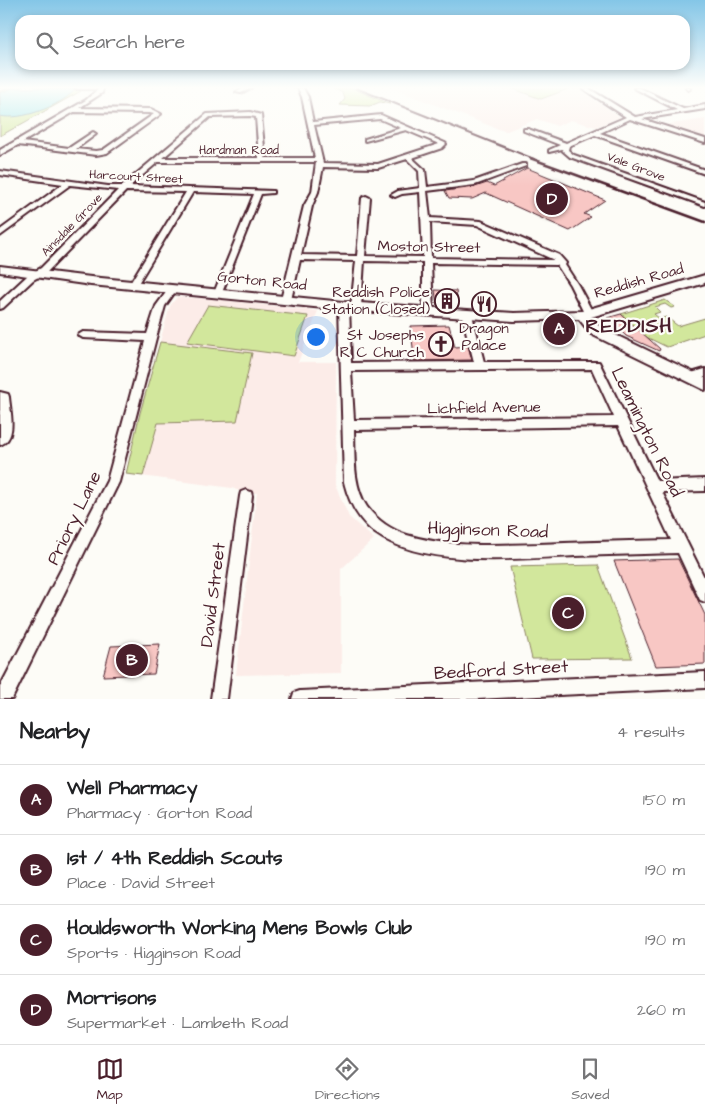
<!DOCTYPE html>
<meta charset="utf-8">
<style>
:root{--surface:#fff;--page:#f2f2f2;--text:#202124;--muted:#757577;--line:#e0e0e0;--accent:#4a1f2b}
body{margin:0;font-family:"Architects Daughter",sans-serif;background:var(--page);color:var(--text)}
.you{position:absolute;left:315px;top:336px;width:18px;height:18px;margin:-12px;border:4px solid #fff;border-radius:50%;background:#1a73e8;box-shadow:0 0 0 8px #1a73e833}
.badge{display:grid;place-items:center;width:32px;height:32px;border-radius:50%;background:var(--accent);color:#fff;font-size:16px;font-weight:700}
.pin{position:absolute;translate:-50% -50%;border:2px solid #fff;box-shadow:0 1px 5px #0006}
.list{margin:0;padding:0;list-style:none}
h2{display:flex;justify-content:space-between;align-items:center;height:65px;margin:0;padding:0 20px;font-size:21px}
h2 small{font-size:16px;font-weight:400;color:var(--muted)}
.list li{display:grid;grid-template-columns:32px 1fr auto;gap:15px;align-items:center;box-sizing:border-box;height:70px;padding:0 20px;border-top:1px solid var(--line)}
.list b{display:block;font-size:19px;white-space:nowrap}
.list p{margin:0;font-size:16px;white-space:nowrap;color:var(--muted)}
.list em{font-size:16px;font-style:normal;color:var(--muted)}
.icon{flex:none;width:28px;height:28px;fill:none;stroke:currentColor;stroke-width:2;stroke-linecap:round;stroke-linejoin:round}
.map{position:relative;flex:none;width:705px;height:699px;overflow:hidden}
.search{position:absolute;background:var(--surface);box-shadow:0 2px 8px #0003;left:15px;right:15px;top:15px;height:55px;display:flex;align-items:center;gap:12px;box-sizing:border-box;padding:0 18px;border-radius:15px;color:var(--muted);font-size:19px}
.sheet{height:345px;background:var(--surface)}
nav{display:flex;justify-content:space-around;align-items:center;box-sizing:border-box;height:70px;border-top:1px solid var(--line);background:var(--surface);font-size:14px;color:var(--muted)}
nav a{display:grid;justify-items:center;gap:2px}
nav .on{color:var(--accent)}
.map>svg:first-child{display:block}
.built{fill:#fcece8}
.green{fill:#d2e79c;stroke:#8e8364}
.water{fill:#8fe0e6;stroke:#73939b}
.building{fill:#f8c7c4;stroke:#4a1f2b}
.lines{fill:none;stroke-linecap:round;stroke-linejoin:round}
.minor-casing{stroke:#4a1f2b;stroke-width:4}
.secondary-casing{stroke:#4a1f2b;stroke-width:4}
.minor{fill:#fdfcf7;fill-rule:evenodd}
.secondary{fill:#fdfcf7;fill-rule:evenodd}
.rail-far1{stroke:#4a1f2b;stroke-width:2}
.rail{stroke:#4a1f2b;stroke-width:2.5}
.labels{text-anchor:middle;dominant-baseline:central;stroke-width:4.5;stroke-linejoin:round;paint-order:stroke}
.far-street-label{font-size:12px;fill:#4a1f2b;stroke:#fdfcf7}
.street-label{font-size:15px;fill:#4a1f2b;stroke:#fdfcf7}
.poi-label{font-size:15px;fill:#4a1f2b;stroke:#fdfcf7;text-anchor:end}
.near-street-label{font-size:18px;fill:#4a1f2b;stroke:#fdfcf7}
.district-label{font-size:20px;font-weight:bold;letter-spacing:1px;fill:#4a1f2b;stroke:#fdfcf7}
</style>
<div class="map">
<svg width="705" height="699" viewBox="0 0 705 699">
<rect width="100%" height="100%" fill="#fdfcf7"/>
<filter id="ink" filterUnits="userSpaceOnUse"><feTurbulence type="fractalNoise" baseFrequency=".02" numOctaves="2"/><feDisplacementMap in="SourceGraphic" scale="10" xChannelSelector="R" yChannelSelector="G"/><feConvolveMatrix kernelMatrix="1 2 1 2 8 2 1 2 1" color-interpolation-filters="sRGB"/></filter>
<g filter="url(#ink)">
<path class="built" d="M391 88H577L620 117 596 127 571 120 557 126 537 119 507 131 501 130Z
M705 119V139L665 125Z
M177 297 214 299 318 311 298 362H336L335 485 349 517 374 539 341 569V673L236 675 257 493H244L232 488 126 474 140 413 170 306Z"/>
<path class="green" d="M9 88H71L81 91 0 136V91Z
M332 88H352L390 104 380 102 370 106 340 105 345 99 343 93Z
M511 88H564L568 89 541 99Z
M665 300 675 307 671 308 665 304 655 307 660 312 654 314 660 319 666 317 678 326 705 318V334L667 347 636 332 639 331 621 314Z
M208 305 308 316 294 356 187 342Z
M160 342 252 353 237 421 158 423 143 476 126 474 140 413Z
M598 565 632 658 532 659 510 567Z"/>
<path class="water" d="M13 88H69L74 91C59 106 21 121 0 116V93Z"/>
<path class="building" d="M527 168 605 200 584 214 591 217 570 231 486 193 472 199 449 198 445 191 475 187 487 183 494 186Z
M435 290 456 291 458 306 437 305Z
M621 314 660 349 659 351 626 336 607 318Z
M449 325 455 347 468 346 472 360 415 361 410 326Z
M678 559 705 615V664L656 666 614 561Z
M160 644 154 674 103 676 111 646Z"/>
<g class="lines">
<defs>
<path id="minor" d="M75 88H103L102 93 79 108 151 109 161 114 107 153 96 155 18 145 0 155V150L86 100 98 89H77ZM74 112 150 113 154 114 103 150 96 151 76 149 95 135 96 134 93 132 69 148 23 142Z
M244 88H251L241 93 236 92Z
M298 88H303L308 97 313 122 381 115 445 143 446 144 442 148 412 158 425 170 427 187 474 181 522 164H526V166L475 185 427 191 430 218 481 221 559 255 566 263 565 265 578 285 593 313 591 315H585L570 285 557 265 431 263 433 312 428 315 423 312V262L364 261 361 307 356 310 351 307 356 261 300 260 291 300 289 302H283L281 300 304 206 312 192 316 162H158L130 186 273 191V193L261 194 221 295H215L214 293 254 194 193 192 137 285 133 288 129 285 186 192 126 191 47 272 33 280 3 308 0 309V301L27 276 41 268 118 190 70 185 0 236V230L63 184 0 175V171L108 186H122L207 114 250 112 261 115 265 158H315L302 97ZM250 116 256 117 259 158H163L210 117ZM380 119 401 128 365 139V141L406 130 439 144 378 164 323 163 314 125ZM407 159 419 171 420 188 398 191 391 195 395 197 402 194 420 192 423 257 365 256 370 198 366 196 362 198 357 256 301 255 312 206 318 192 323 167 378 168ZM430 222 477 225 554 260 431 258Z
M582 88H588L635 117 677 110 634 88H640L683 109 705 105V109L642 119 705 139V143L630 119 600 133 705 170V174L595 135 569 146 568 150 574 155 705 202V206L570 157 563 151 562 149 549 152V150L560 145 524 131V129H528L566 143 626 117Z
M686 88H690V89L688 90Z
M173 286 177 289 165 306 156 338 119 482 12 699H0V687L107 481 145 341 83 338 78 335 83 332 147 334 156 306 170 287Z
M344 303 349 306 351 363 474 362 462 315 467 312 472 315 484 362H599L657 481 705 479V491L662 492 705 579V602L700 600 678 553C643 554 609 555 575 556 518 559 423 568 375 533 358 520 349 502 344 482L339 306ZM592 369 614 417 354 420 351 371ZM618 426 671 540C627 541 583 542 539 544 495 545 449 548 407 535 391 530 377 520 367 507 352 484 355 455 354 430Z
M705 369V377L692 381 688 380 687 377 688 374Z
M0 392 8 394 9 397C10 411 18 439 0 445Z
M246 490 251 492 252 496 227 699H211L240 496 241 492Z
M705 672V688L477 699H292L294 693 300 691Z"/>
<path id="secondary" d="M0 266 91 277 344 302 514 313 582 311 705 275V283L591 317 601 328 705 378V390L591 334 579 319 514 321 344 310 91 285 0 272Z"/>
</defs>
<use href="#minor" class="minor-casing"/>
<use href="#secondary" class="secondary-casing"/>
<use href="#minor" class="minor"/>
<use href="#secondary" class="secondary"/>
<path class="rail-far1" d="M356 88 534 159"/>
<path class="rail" d="M530 158 705 222"/>
</g>
</g>
<linearGradient id="sky" x2="0" y2="1"><stop stop-color="#84c6e7"/><stop offset="0.47" stop-color="#fefefb"/><stop offset="1" stop-color="#fefefb" stop-opacity="0"/></linearGradient>
<rect width="705" height="186" fill="url(#sky)"/>
<defs>
<symbol id="building-ring" viewBox="-11 -11 22 22"><circle r="9.5" fill="#fdfcf7" stroke="#4a1f2b" stroke-width="1.5"/><path d="M-4-6H4V6H1V3H-1V6H-4ZM-2.5-4.3h1.7v1.8h-1.7ZM.8-4.3h1.7v1.8H.8ZM-2.5-1h1.7V.8h-1.7ZM.8-1h1.7V.8H.8Z" fill="#4a1f2b"/></symbol>
<symbol id="restaurant-ring" viewBox="-11 -11 22 22"><circle r="9.5" fill="#fdfcf7" stroke="#4a1f2b" stroke-width="1.5"/><path d="M-5-6h1v4h1v-4h1v4h1v-4h1v5L-1.5 .5V6h-2V.5L-5-1ZM5-6V6H3V1.5H1.5Q1.5-4 5-6Z" fill="#4a1f2b"/></symbol>
<symbol id="church-ring" viewBox="-11 -11 22 22"><circle r="9.5" fill="#fdfcf7" stroke="#4a1f2b" stroke-width="1.5"/><path d="M-1.2-6h2.4v3.5h3.3v2.4h-3.3V6h-2.4V-.1h-3.3v-2.4h3.3Z" fill="#4a1f2b"/></symbol>
</defs>
<g fill-rule="evenodd">
<use href="#building-ring" x="433" y="287" width="28" height="28"/>
<use href="#restaurant-ring" x="470" y="290" width="28" height="28"/>
<use href="#church-ring" x="427" y="330" width="28" height="28"/>
</g>
<g class="labels">
<g class="far-street-label">
<text x="239" y="150">Hardman Road</text>
<text transform="translate(636 167) rotate(21)">Vale Grove</text>
<text transform="translate(136 177) rotate(3)">Harcourt Street</text>
<text transform="translate(72 225) rotate(-46)">Ainsdale Grove</text>
</g>
<g class="street-label">
<text transform="translate(429 247) rotate(1)">Moston Street</text>
<text transform="translate(262 281) rotate(6)">Gorton Road</text>
<text transform="translate(639 281) rotate(-16)">Reddish Road</text>
<text transform="translate(484 408) rotate(-1)">Lichfield Avenue</text>
</g>
<g class="poi-label">
<text x="430" y="292">Reddish Police<tspan x="430" dy="17">Station (Closed)</tspan></text>
<text x="484" y="328" text-anchor="middle">Dragon<tspan x="484" dy="17">Palace</tspan></text>
<text x="424" y="335">St Josephs<tspan x="424" dy="17">R C Church</tspan></text>
</g>
<g class="near-street-label">
<text transform="translate(647 432) rotate(64)">Leamington Road</text>
<text transform="translate(74 518) rotate(-64)">Priory Lane</text>
<text transform="translate(488 530) rotate(2)">Higginson Road</text>
<text transform="translate(213 595) rotate(-83)">David Street</text>
<text transform="translate(501 670) rotate(-3)">Bedford Street</text>
</g>
<g class="district-label">
<text x="629" y="326">REDDISH</text>
</g>
</g>
</svg>
<div class="you"></div>
<div class="pin badge" style="left:559px;top:329px">A</div>
<div class="pin badge" style="left:132px;top:660px">B</div>
<div class="pin badge" style="left:568px;top:613px">C</div>
<div class="pin badge" style="left:552px;top:199px">D</div>
<div class="search"><svg class="icon" aria-label="search" viewBox="0 0 24 24"><circle cx="10" cy="10" r="6"/><path d="M15 15l6 6"/></svg>Search here</div>
</div>
<section class="sheet">
<h2>Nearby<small>4 results</small></h2>
<ul class="list">
<li><span class="badge">A</span><div><b>Well Pharmacy</b><p>Pharmacy · Gorton Road</p></div><em>150 m</em></li>
<li><span class="badge">B</span><div><b>1st / 4th Reddish Scouts</b><p>Place · David Street</p></div><em>190 m</em></li>
<li><span class="badge">C</span><div><b>Houldsworth Working Mens Bowls Club</b><p>Sports · Higginson Road</p></div><em>190 m</em></li>
<li><span class="badge">D</span><div><b>Morrisons</b><p>Supermarket · Lambeth Road</p></div><em>260 m</em></li>
</ul>
</section>
<nav>
<a class="on"><svg class="icon" aria-label="map" viewBox="0 0 24 24"><path d="M3 6l6-2 6 2 6-2v14l-6 2-6-2-6 2zM9 4v14M15 6v14"/></svg>Map</a>
<a><svg class="icon" aria-label="directions" viewBox="0 0 24 24"><path d="M12 3l9 9-9 9-9-9zM9 14v-3h6M13 9l2 2-2 2"/></svg>Directions</a>
<a><svg class="icon" aria-label="saved" viewBox="0 0 24 24"><path d="M7 4h10v16l-5-4-5 4z"/></svg>Saved</a>
</nav>
